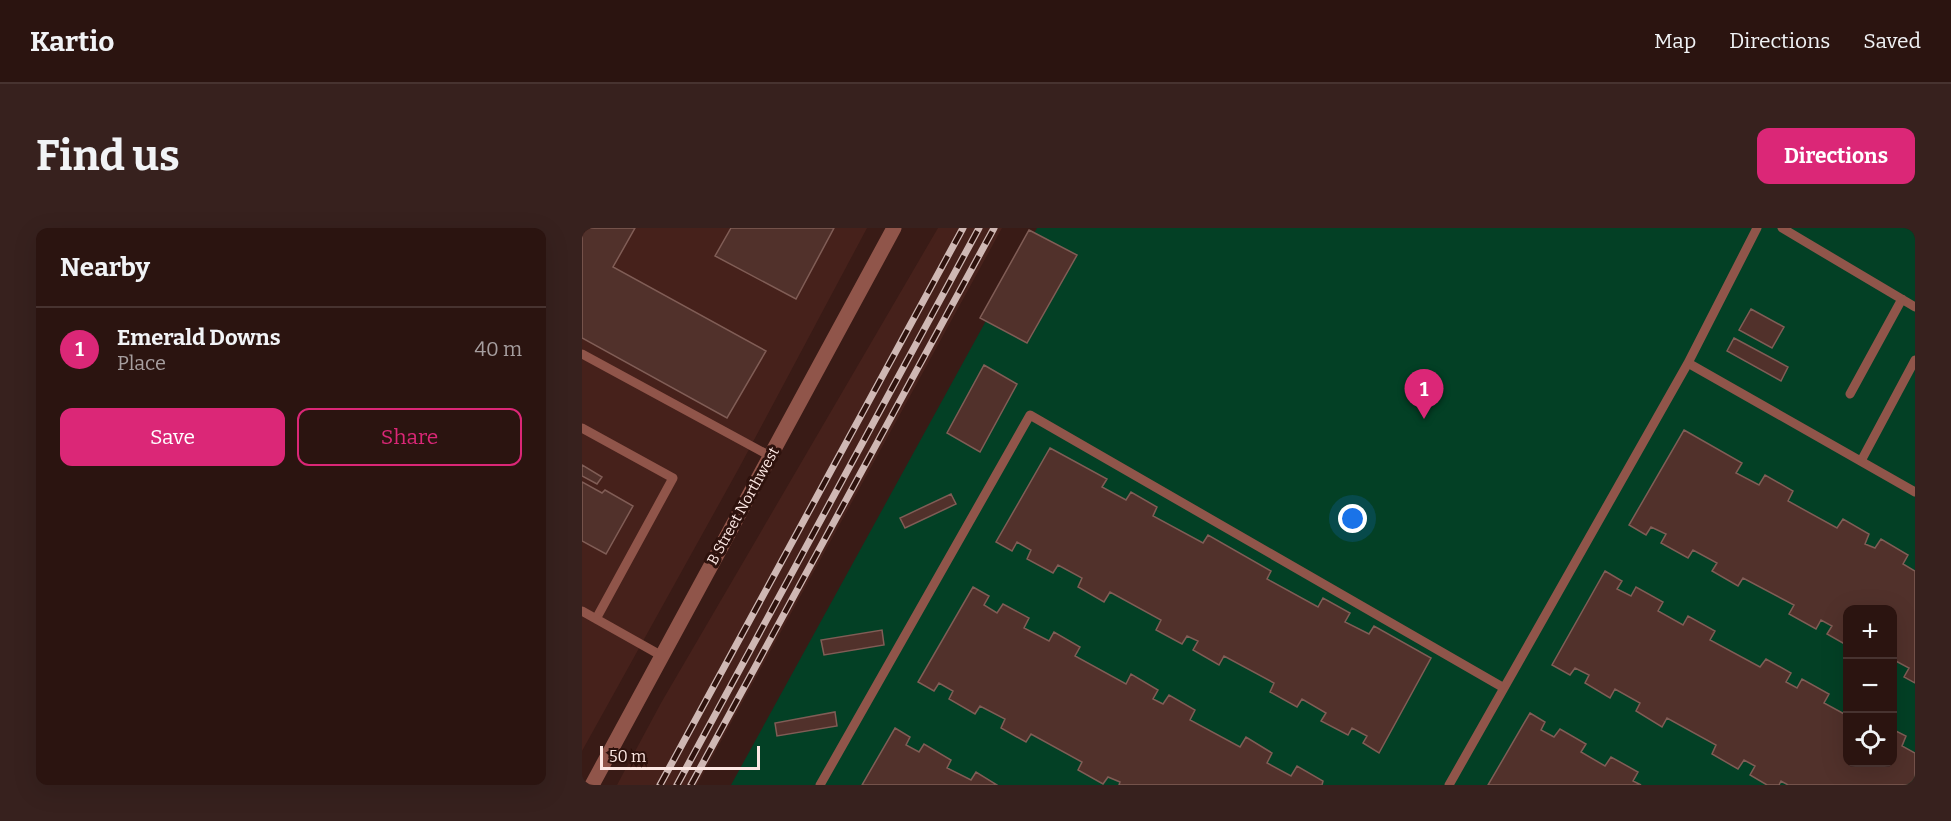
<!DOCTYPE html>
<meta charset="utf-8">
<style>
:root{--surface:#2b1410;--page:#37211e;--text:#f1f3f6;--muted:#a69e9f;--line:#473330;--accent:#db2777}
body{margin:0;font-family:Bitter,serif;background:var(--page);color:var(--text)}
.controls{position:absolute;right:18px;bottom:18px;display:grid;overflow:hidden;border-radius:12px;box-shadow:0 6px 24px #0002}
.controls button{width:54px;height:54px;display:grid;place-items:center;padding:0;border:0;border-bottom:2px solid var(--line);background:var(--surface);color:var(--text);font:30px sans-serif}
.scale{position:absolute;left:18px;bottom:15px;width:160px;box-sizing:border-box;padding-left:6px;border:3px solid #fde8e4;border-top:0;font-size:16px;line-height:21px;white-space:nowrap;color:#fde8e4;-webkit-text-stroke:4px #2e120d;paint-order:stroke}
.you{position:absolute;left:771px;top:291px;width:21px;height:21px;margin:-15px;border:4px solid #fff;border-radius:50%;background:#1a73e8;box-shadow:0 0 0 9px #1a73e833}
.badge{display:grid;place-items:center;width:39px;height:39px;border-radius:50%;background:var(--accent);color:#fff;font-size:20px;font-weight:700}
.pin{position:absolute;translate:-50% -50px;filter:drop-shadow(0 2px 3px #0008)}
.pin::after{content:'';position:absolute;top:32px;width:21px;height:18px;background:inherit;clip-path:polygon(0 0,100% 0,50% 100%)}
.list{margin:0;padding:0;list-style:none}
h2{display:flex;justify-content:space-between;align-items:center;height:78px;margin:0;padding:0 24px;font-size:26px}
h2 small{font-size:20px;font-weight:400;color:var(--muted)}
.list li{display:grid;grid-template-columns:39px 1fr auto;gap:18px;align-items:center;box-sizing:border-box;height:84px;padding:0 24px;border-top:2px solid var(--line)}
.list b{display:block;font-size:22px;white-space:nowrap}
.list p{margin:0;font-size:20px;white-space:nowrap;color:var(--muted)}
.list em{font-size:20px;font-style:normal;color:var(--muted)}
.actions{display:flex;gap:12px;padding:18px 24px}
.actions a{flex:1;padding:14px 0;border:2px solid var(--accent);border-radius:12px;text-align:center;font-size:21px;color:var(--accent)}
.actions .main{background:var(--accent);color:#fff}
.icon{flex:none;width:33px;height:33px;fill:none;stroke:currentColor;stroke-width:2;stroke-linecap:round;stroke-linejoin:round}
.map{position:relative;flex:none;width:1333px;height:557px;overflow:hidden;border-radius:12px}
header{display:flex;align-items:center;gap:36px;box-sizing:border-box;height:84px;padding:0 30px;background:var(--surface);border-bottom:2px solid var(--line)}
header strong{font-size:28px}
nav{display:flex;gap:33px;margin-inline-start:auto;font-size:21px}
.intro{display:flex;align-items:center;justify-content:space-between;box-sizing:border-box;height:144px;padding:0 36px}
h1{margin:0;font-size:42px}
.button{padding:15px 27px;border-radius:12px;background:var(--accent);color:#fff;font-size:21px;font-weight:700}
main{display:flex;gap:36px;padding:0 36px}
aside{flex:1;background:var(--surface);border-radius:12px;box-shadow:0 6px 24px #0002}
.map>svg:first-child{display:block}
.built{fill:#46211b}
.green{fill:#034025;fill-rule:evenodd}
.building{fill:#51312b;stroke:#805d56;stroke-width:1.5}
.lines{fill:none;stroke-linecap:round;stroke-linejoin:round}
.service{stroke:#90554a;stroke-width:9}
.tertiary{stroke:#90554a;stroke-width:15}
.rail-casing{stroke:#cfb8b4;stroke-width:7}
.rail{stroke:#2e120d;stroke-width:4.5;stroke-dasharray:14;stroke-linecap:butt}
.labels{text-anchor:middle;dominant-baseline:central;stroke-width:6;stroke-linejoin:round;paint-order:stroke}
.street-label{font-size:15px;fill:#fde8e4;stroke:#2e120d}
</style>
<header>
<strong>Kartio</strong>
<nav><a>Map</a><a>Directions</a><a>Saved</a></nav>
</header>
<div class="intro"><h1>Find us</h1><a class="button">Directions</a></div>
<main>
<aside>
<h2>Nearby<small></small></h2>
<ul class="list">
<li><span class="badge">1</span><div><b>Emerald Downs</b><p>Place</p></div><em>40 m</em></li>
</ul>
<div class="actions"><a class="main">Save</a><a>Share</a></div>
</aside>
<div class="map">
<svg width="1333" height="557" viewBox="0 0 1333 557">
<rect width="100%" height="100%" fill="#391b16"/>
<path class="built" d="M0 0H285L157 240 0 523Z
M356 0H420L115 557H35L79 475Z"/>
<path class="green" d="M455 0H1333V557H149ZM1266 382H1310V534H1266Z"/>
<path class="building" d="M0 0H53L31 39 184 123 145 190 0 110Z
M149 0H252L214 71 133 28Z
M447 2 495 27 445 115 398 90Z
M1169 81 1202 99 1190 120 1157 102Z
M1152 110 1206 139 1199 153 1145 123Z
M402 137 435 156 398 224 365 205Z
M1102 202 1160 235 1154 245 1177 257 1183 247 1211 263 1206 273 1255 300 1261 291 1287 306 1283 316 1293 320 1299 311 1326 327 1321 336 1333 343V455L1322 449 1327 440 1310 431V382H1266V418L1245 406 1250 398 1239 392 1234 401 1207 386 1212 377 1161 350 1156 358 1130 343 1135 335 1111 322 1106 330 1079 315 1084 306 1069 299 1064 307 1047 297Z
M468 220 525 251 520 259 544 272 549 264 575 279 571 288 621 315 626 307 689 343 685 351 736 379 741 370 768 385 763 394 787 406 792 398 849 430 797 525 781 515 785 508 770 500 766 507 739 493 744 485 720 471 715 479 688 464 692 455 642 428 637 437 611 422 616 413 605 408 600 416 574 402 579 392 528 364 522 374 496 359 500 350 476 337 471 345 445 331 449 322 435 314 430 323 414 314Z
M0 237 20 249 15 256 0 248Z
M0 254 20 265 23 262 51 278 24 326 0 313Z
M369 266 374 276 323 300 318 290Z
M1023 343 1040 353 1035 361 1049 368 1054 359 1081 374 1076 383 1101 397 1106 388 1133 403 1128 412 1178 439 1184 431 1209 445 1204 454 1215 460 1220 451 1247 466 1242 475 1266 488V534H1310V501L1324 508 1320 518 1333 525V557H1206L1199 553 1197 557H1185L1168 547 1173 538 1162 532 1156 541 1130 526 1134 517 1085 490 1080 499 1054 483 1058 475 1033 461 1028 470 1003 455 1007 447 993 440 988 447 970 437Z
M391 359 407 368 402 377 415 385 421 376 447 390 442 400 467 413 472 404 498 419 493 428 544 456 549 446 576 462 571 471 581 476 587 467 613 482 608 492 658 519 664 509 690 525 685 535 709 548 715 538 741 553 740 557H537L538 554 526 549 521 556 496 542 500 534 449 506 444 514 419 500 423 491 398 478 393 486 367 471 371 463 357 455 352 463 336 454Z
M300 402 302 417 242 427 239 412Z
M253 484 255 498 195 508 193 495Z
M948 485 963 494 959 502 972 509 978 501 1004 516 999 524 1023 538 1029 529 1056 544 1051 553 1059 557H906Z
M313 500 328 509 324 517 337 524 342 516 369 532 365 540 389 552 394 544 415 557H280Z"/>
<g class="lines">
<path class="service" d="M1200 0 1333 79
M0 126 188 228
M1106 135 1175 0
M1268 166 1320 71
M0 200 91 250 14 391
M1279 233 1333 132
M0 383 80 428
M238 557 448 187 922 460
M867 557 1106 135 1333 264"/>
<path class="tertiary" d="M10 557 312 0"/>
<defs>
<path id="rail" d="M78 557 381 0
M95 557 397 0
M109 557 412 0"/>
</defs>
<use href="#rail" class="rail-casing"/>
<use href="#rail" class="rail"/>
</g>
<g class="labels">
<g class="street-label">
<text transform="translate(161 278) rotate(-61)">B Street Northwest</text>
</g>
</g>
</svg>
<div class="controls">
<button>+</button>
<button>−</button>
<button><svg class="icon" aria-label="locate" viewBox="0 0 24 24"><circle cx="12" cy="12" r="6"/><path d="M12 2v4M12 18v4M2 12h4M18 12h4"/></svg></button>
</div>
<div class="scale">50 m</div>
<div class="you"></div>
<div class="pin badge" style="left:842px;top:191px">1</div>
</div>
</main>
